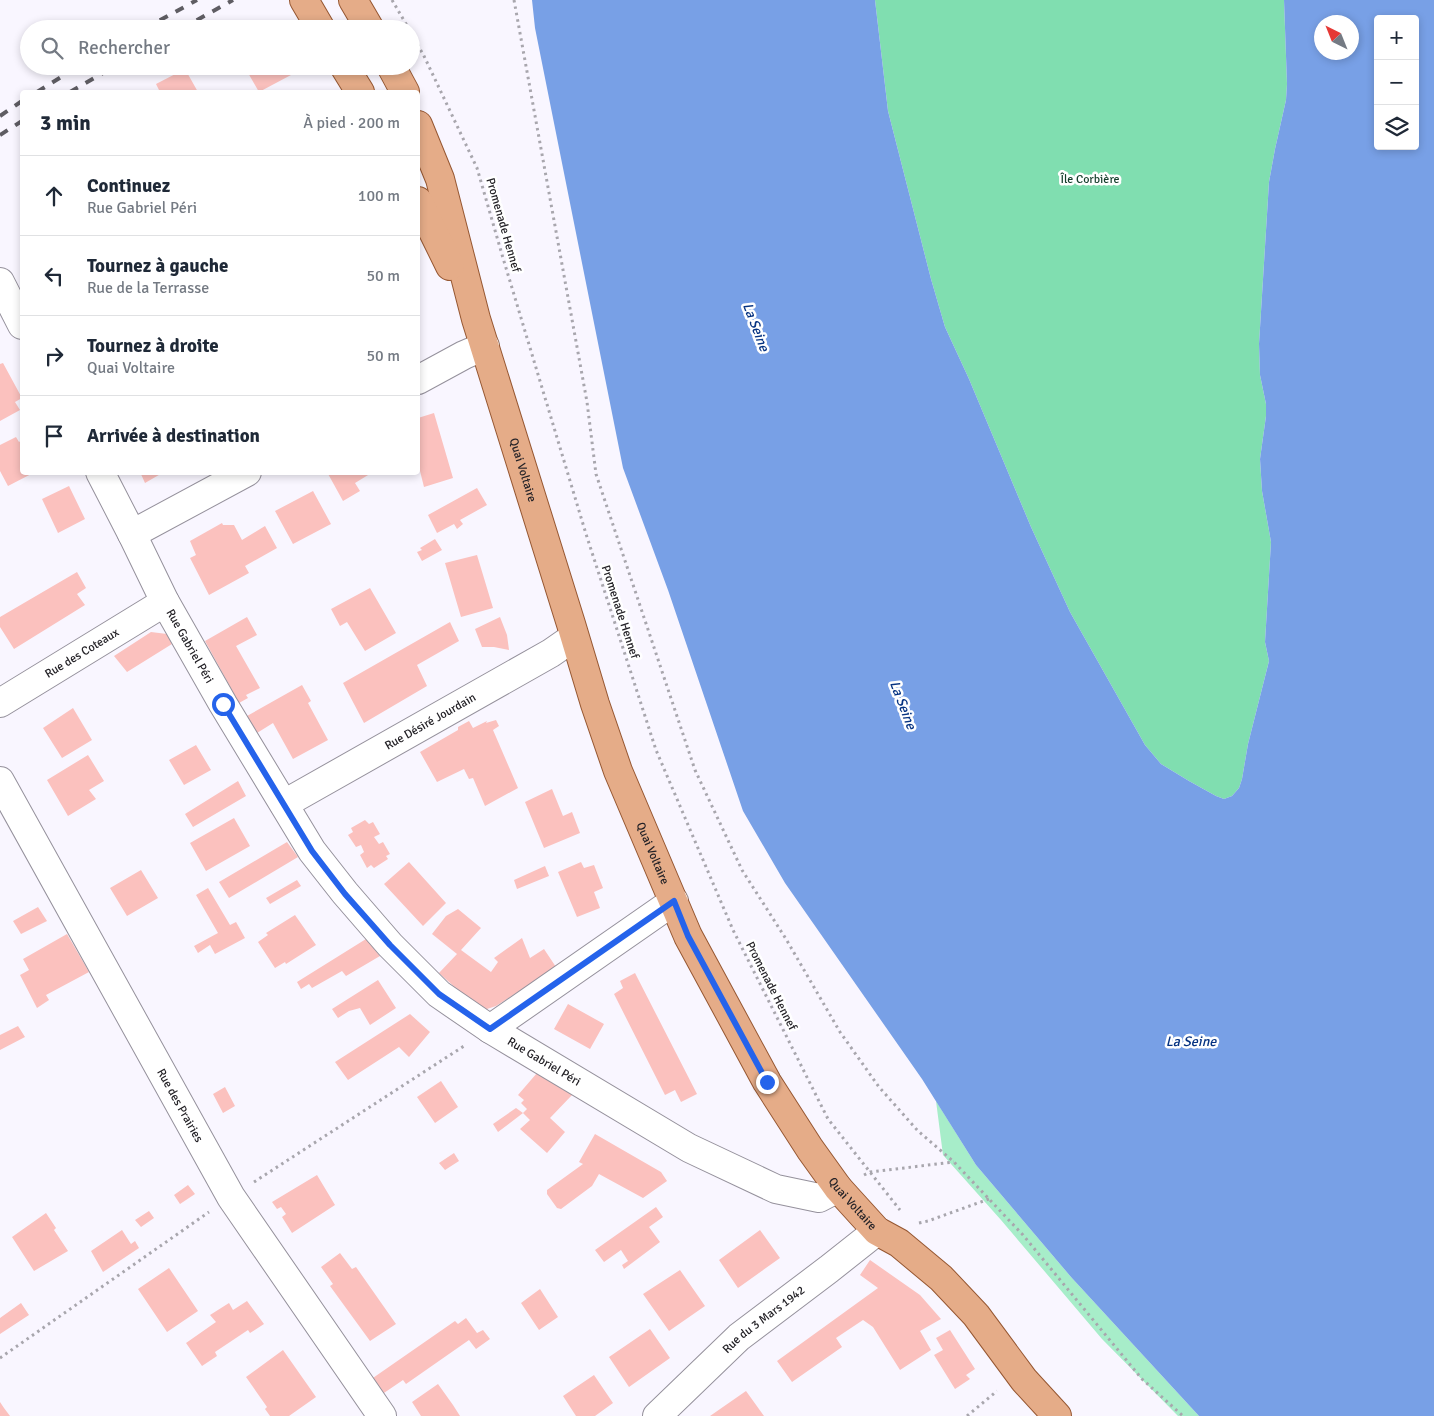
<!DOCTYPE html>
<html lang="fr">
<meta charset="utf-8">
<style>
:root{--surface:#fff;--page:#f2f2f3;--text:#1f2937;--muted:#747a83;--line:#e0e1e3}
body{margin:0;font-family:Signika,sans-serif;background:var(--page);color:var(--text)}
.controls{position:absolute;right:15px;top:15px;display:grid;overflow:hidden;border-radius:5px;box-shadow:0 2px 8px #0003}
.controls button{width:45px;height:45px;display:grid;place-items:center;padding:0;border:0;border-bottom:1px solid var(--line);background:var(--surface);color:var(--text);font:25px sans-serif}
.compass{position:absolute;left:1314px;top:15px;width:45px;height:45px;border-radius:50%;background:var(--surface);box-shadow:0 2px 8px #0003;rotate:317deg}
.stop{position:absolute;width:15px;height:15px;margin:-11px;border:4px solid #2563eb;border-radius:50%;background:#fff}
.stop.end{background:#2563eb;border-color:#fff;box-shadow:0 1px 5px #0008}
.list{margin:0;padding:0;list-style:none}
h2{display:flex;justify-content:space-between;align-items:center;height:65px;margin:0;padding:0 20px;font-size:21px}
h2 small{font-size:16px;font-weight:400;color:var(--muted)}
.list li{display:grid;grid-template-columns:32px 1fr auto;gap:15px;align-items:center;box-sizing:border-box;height:80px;padding:0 20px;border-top:1px solid var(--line)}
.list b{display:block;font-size:19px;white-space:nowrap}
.list p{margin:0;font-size:16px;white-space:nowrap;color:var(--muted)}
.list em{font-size:16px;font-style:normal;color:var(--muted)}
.icon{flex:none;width:28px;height:28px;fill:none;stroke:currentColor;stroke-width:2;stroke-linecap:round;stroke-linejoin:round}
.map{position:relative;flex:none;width:1434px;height:1416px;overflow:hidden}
.search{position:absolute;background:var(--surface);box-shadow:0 2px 8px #0003;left:20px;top:20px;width:400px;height:55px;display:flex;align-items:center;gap:12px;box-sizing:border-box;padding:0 18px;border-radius:28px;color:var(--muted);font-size:19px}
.panel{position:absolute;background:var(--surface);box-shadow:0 2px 8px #0003;left:20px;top:90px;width:400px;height:385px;border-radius:5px}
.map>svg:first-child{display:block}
.green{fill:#a7edc9}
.forest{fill:#80deb0}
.water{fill:#78a0e6;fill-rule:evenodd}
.building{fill:#fbc1be}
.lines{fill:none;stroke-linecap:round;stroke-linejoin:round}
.minor-casing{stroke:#95919c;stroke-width:30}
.major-casing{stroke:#965732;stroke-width:30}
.path{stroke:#a8a6ad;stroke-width:3;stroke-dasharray:2.5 4;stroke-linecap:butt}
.minor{stroke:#fff;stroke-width:28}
.major{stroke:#e5ac88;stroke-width:28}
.rail{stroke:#5f5d63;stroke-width:4;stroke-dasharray:9 9;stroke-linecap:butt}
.route{stroke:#2563eb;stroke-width:6}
.labels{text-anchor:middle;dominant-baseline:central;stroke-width:5;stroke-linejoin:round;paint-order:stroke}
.park-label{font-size:12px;fill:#133d2a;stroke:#fff}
.street-label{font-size:12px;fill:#242227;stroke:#fff}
.water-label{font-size:14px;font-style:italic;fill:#063382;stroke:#fff}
</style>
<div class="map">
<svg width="1434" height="1416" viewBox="0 0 1434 1416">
<rect width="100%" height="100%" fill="#f9f6ff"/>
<path class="green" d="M936 1101 976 1165 1071 1277 1199 1416H1178L1102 1339 1001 1220 943 1155Z"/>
<path class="forest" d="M875 0H1284L1287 84 1286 100 1275 149 1269 182 1259 344 1260 375 1266 404V416L1260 459 1262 491 1271 542 1265 642 1269 661 1248 744 1242 779 1239 788 1232 796 1224 799 1216 796 1189 781 1161 764 1145 745 1070 612 1031 527 969 379 945 327 931 279 888 111Z"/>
<path class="water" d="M532 0H875L888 111 931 279 945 327 969 379 1031 527 1070 612 1145 745 1161 764 1189 781 1216 796 1224 799 1232 796 1239 788 1242 779 1248 744 1269 661 1265 642 1271 542 1262 491 1260 459 1266 416V404L1260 375 1259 344 1269 182 1275 149 1286 100 1287 84 1284 0H1434V1416H1199L1071 1277 976 1165 922 1079 785 883 743 811 668 590 623 468 535 28ZM1378 19H1415V146H1378ZM1322 22H1352V52H1322Z"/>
<path class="building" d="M244 66H286L291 75 259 92Z
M185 69 198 92H160L156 84Z
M3 363 22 398 15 402 20 410 0 421V364Z
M434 413 453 478 424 487 418 463V418Z
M16 437 19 442 22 440V472H35L8 486 0 471V445Z
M140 472H164L145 483Z
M327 472H373L355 483 360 491 343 501Z
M69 486 85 519 58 533 42 499Z
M477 488 487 505 460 520 463 524 457 529 454 524 437 533 428 515Z
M313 491 331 524 293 544 275 511Z
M222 523 223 525H234L242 540 265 526 277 548 245 566 249 573 209 595 190 558 196 555 190 541Z
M435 539 442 550 422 561 417 552 422 550 420 548Z
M477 555 493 608 461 617 445 563Z
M77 572 86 588 77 594 85 605 14 649 0 627V617Z
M370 588 396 633 365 651 347 622 340 626 331 609Z
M247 617 257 635 236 646 260 688 246 695 248 698 239 703 205 641Z
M500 617 507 635 509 650 494 647H482L475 629Z
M450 622 459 641 417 665 427 686 364 723 343 683Z
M151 632 167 634 172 644 127 672 114 656Z
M302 685 311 701 308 703 328 740 293 759 273 723 257 733 247 716Z
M73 708 92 740 62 758 43 728Z
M496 720 499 726 493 730 518 788 485 806 473 778 469 779 464 769 437 782 420 752 458 730V727L469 721 473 728 487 721 486 723Z
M196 745 211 770 184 785 169 760Z
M88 755 104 781 89 790 96 799 68 816 47 780Z
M238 781 246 796 193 827 185 814Z
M552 789 563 816 572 812 580 833 544 848 525 802Z
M234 818 250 846 206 871 190 843Z
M365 820 369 824 373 822 380 834 374 837 379 844 383 842 390 854 386 856 388 859 374 868 371 865 367 868 360 855 364 852 361 845 356 847 348 835 353 832 351 828Z
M287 842 298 857 229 898 219 882Z
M409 862 446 903 423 926 384 884Z
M581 862 584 868 594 865 603 888 594 892 600 908 577 917 558 872Z
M545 866 549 876 517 889 514 880Z
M141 870 158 898 127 916 110 888Z
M297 880 301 886 270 904 266 898Z
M208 888 230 925 236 922 245 938 215 954 210 945 198 953 194 946 218 933 196 895Z
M38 907 47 921 21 934 13 921Z
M458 909 481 928 461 950 491 972 498 962 494 958 522 938 530 958 544 949 556 967 496 1006 484 1010 468 999 439 973 457 954 432 934 446 916Z
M295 915 316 945 286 964 285 962 275 968 258 942 268 935 266 933Z
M67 934 89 972 46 995 49 1000 37 1008 20 975 29 970 23 959Z
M366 939 380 956 346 976 342 971 312 988 309 984 301 989 297 982Z
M635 973 697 1094 681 1102 675 1090 665 1095 614 994 623 988 620 981Z
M378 980 396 1008 370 1025 360 1008 349 1011 338 1018 332 1009Z
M568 1004 604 1024 590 1049 554 1029Z
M410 1014 430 1032 409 1057 399 1047 348 1080 335 1062Z
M18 1026 25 1037 0 1050V1035Z
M537 1073 573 1094 550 1118 565 1132 547 1153 520 1129 530 1120 523 1113 498 1132 493 1124 516 1108 523 1113 527 1109 521 1103 524 1100 518 1095Z
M441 1081 458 1107 435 1123 417 1097Z
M225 1087 235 1106 223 1113 213 1094Z
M595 1134 661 1172 667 1181 643 1198 599 1174 592 1186 561 1209 557 1208 547 1194V1190L583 1164 579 1162Z
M454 1153 459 1161 445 1170 439 1163Z
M317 1175 335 1205 292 1233 282 1217 286 1214 281 1207 277 1209 272 1202Z
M188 1185 195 1194 180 1204 174 1195Z
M656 1207 663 1217 649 1227 660 1242 624 1269 622 1265 628 1261 621 1250 604 1262 595 1250Z
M149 1211 154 1218 141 1227 135 1220Z
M46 1213 56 1228 54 1230 68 1251 34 1271 12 1237Z
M122 1230 131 1244 135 1241 139 1248 103 1272 91 1251Z
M760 1230 780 1258 738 1288 719 1260Z
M340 1253 352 1269 356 1267 396 1324 370 1341 330 1286 333 1284 321 1267Z
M870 1260 920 1295 941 1319 920 1331 931 1350 900 1370 873 1327 863 1320 836 1338 842 1347 792 1382 777 1361 878 1288 860 1275Z
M169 1268 198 1311 167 1332 138 1289Z
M680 1270 705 1306 669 1331 643 1294Z
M540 1289 558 1317 539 1330 521 1303Z
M247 1301 264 1324 250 1333 248 1330 215 1352 217 1356 202 1366 186 1343 216 1322 210 1315 229 1303 233 1310Z
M21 1303 29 1315 0 1334V1318Z
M466 1318 477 1333 483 1330 490 1339 476 1349 469 1340 406 1384 403 1380 381 1395 370 1380 455 1321 458 1324Z
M650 1329 670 1358 629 1387 609 1357Z
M950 1330 975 1369 966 1375 970 1379 955 1389 934 1355 943 1350 936 1338Z
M283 1350 316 1397 289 1416H270L265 1409 267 1407 246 1377Z
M594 1375 613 1403 595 1416H576L563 1396Z
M438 1384 453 1405 460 1416H421L412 1402Z
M746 1391 764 1416H710Z
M0 1402 4 1408 10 1416H0Z"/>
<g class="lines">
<defs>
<g id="minor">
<path d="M0 282 22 325"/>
<path d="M418 380 464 355 485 346"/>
<path id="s1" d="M100 472 132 534 165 602 223 704 312 851 345 893 390 945 439 994 490 1029 689 1148 776 1189 819 1198 838 1188"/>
<path d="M132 534 247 472"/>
<path id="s2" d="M0 703 165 602"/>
<path id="s3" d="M0 781 231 1197 382 1416"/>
<path id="s4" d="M284 804 551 653 574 637"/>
<path d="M490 1029 674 901"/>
<path id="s5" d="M657 1416 739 1337 829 1269 877 1231"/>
</g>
<g id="major">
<path d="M304 0 321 29"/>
<path d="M353 0 370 29"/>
<path d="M344 66 360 92"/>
<path d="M391 66 405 92"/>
<path id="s6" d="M418 125 440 179 476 319 571 624 595 704 618 771 688 936 767 1082 810 1149 838 1188 877 1231 899 1243 941 1278 976 1315 1024 1380 1057 1416"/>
<path d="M418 201 450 266"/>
</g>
</defs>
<use href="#minor" class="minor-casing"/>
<use href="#major" class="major-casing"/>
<path class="path" d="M392 0 409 29
M514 0 587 402 596 474 695 770 742 870 786 939 840 1032 879 1087 918 1131 954 1162 1023 1235 1142 1379 1183 1416
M411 33 424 56 477 168 503 258 586 534 656 750 733 930 828 1119 900 1210
M864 1175 870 1172 954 1162
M254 1182 464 1046
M919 1223 928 1221 989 1199
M0 1358 209 1212
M967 1416 997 1391"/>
<use href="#minor" class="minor"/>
<use href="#major" class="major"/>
<path class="rail" d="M144 29 197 0
M181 29 233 0
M37 92 79 66
M70 92 115 66
M0 116 22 101
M0 135 22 121"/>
</g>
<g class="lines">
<path class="route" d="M223 704 312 851 345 894 390 945 439 994 490 1029 674 901 688 936 767 1082"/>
</g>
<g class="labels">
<g class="park-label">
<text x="1090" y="179">Île Corbière</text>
</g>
<g class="street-label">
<text transform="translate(503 225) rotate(74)">Promenade Hennef</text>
<text stroke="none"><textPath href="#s6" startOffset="361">Quai Voltaire</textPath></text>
<text transform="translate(620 612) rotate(72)">Promenade Hennef</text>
<text stroke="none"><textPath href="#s1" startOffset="196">Rue Gabriel Péri</textPath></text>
<text stroke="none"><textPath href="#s2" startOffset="96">Rue des Coteaux</textPath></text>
<text stroke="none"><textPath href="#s4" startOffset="168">Rue Désiré Jourdain</textPath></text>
<text stroke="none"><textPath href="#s6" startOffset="766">Quai Voltaire</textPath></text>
<text transform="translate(771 986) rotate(63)">Promenade Hennef</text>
<text stroke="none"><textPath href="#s1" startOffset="751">Rue Gabriel Péri</textPath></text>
<text stroke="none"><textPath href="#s3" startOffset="371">Rue des Prairies</textPath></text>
<text stroke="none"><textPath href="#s6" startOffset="1171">Quai Voltaire</textPath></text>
<text stroke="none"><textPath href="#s5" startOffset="144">Rue du 3 Mars 1942</textPath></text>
</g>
<g class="water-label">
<text transform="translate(756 327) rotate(69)">La Seine</text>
<text transform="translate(903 705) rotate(69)">La Seine</text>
<text x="1191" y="1041">La Seine</text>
</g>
</g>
</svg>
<div class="controls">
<button>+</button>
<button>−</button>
<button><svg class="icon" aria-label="layers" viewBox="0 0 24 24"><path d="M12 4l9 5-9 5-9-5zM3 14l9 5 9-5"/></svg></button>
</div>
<svg class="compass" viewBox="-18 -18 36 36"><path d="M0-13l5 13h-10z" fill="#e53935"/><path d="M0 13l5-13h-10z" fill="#747a83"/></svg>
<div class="stop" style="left:223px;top:704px"></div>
<div class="stop end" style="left:767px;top:1082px"></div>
<div class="search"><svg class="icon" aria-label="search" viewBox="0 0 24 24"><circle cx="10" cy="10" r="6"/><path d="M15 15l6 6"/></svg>Rechercher</div>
<section class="panel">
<h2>3 min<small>À pied · 200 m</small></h2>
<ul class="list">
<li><svg class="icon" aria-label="ahead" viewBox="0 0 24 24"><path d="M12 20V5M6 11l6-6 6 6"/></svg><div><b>Continuez</b><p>Rue Gabriel Péri</p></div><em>100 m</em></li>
<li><svg class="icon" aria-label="left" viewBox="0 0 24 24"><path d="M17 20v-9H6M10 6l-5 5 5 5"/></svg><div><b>Tournez à gauche</b><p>Rue de la Terrasse</p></div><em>50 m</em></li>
<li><svg class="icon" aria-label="right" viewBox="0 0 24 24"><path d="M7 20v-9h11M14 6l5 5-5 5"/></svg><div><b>Tournez à droite</b><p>Quai Voltaire</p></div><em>50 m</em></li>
<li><svg class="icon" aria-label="arrive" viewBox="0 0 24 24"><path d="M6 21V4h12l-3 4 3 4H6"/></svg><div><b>Arrivée à destination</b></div></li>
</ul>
</section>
</div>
